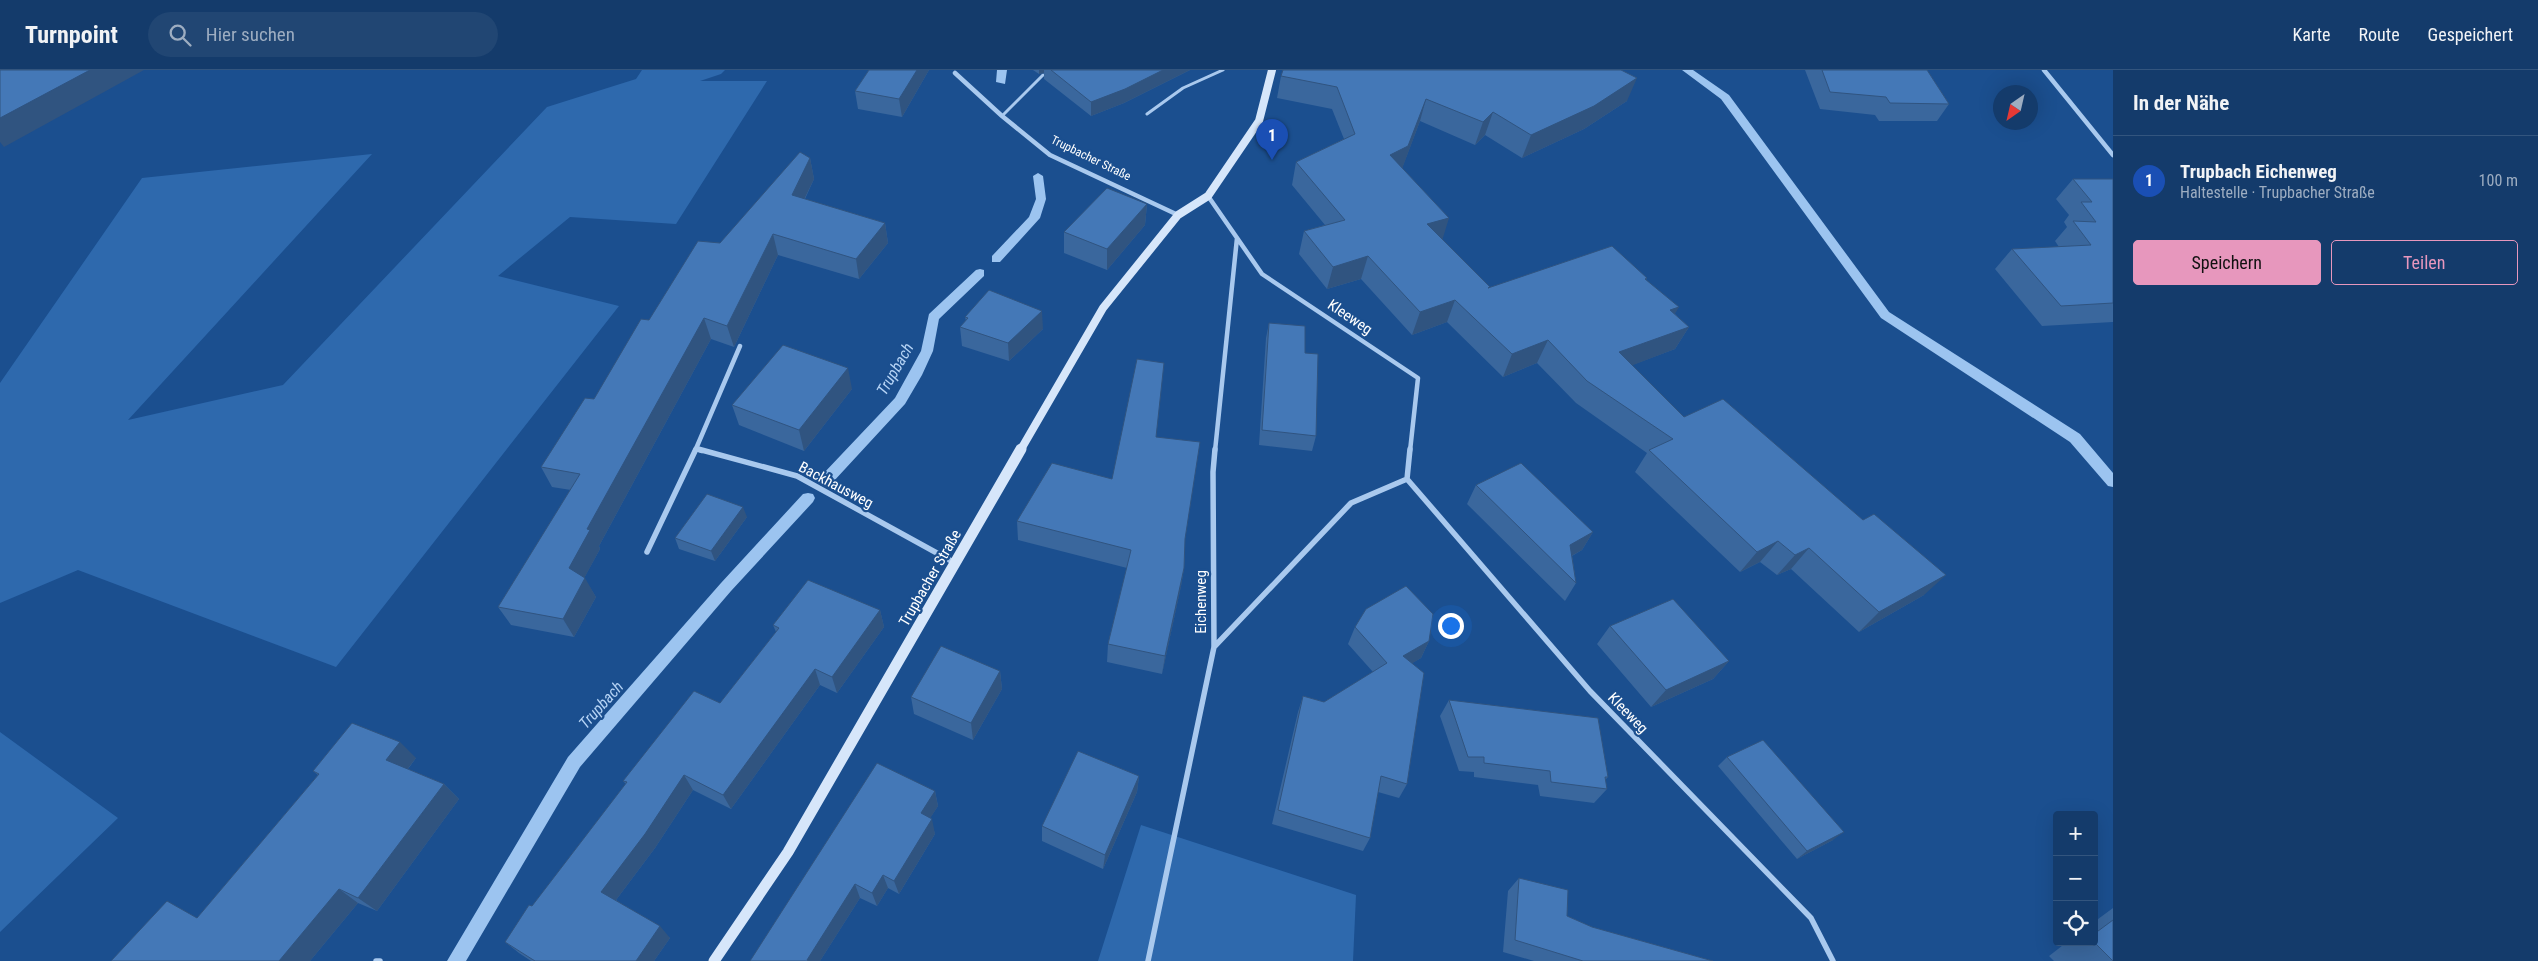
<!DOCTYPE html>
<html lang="de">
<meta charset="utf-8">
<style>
:root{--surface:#143b6b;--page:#214673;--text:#f1f3f6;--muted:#9dadc1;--line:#33557e;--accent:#e797bd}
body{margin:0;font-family:"Roboto Condensed",sans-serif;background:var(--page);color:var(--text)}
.controls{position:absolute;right:15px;bottom:15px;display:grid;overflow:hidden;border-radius:5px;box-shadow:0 5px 20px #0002}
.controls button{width:45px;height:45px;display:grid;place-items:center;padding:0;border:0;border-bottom:1px solid var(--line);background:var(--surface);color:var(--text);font:25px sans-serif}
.compass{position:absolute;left:1993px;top:15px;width:45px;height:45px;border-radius:50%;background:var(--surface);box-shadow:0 5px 20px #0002;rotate:214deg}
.you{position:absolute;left:1450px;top:555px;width:18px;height:18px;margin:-12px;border:4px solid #fff;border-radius:50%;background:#1a73e8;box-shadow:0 0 0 8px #1a73e833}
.badge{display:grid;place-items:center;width:32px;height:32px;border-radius:50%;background:var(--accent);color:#fff;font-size:16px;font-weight:700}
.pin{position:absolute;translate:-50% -41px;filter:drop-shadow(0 1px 2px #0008)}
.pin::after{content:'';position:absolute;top:26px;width:18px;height:15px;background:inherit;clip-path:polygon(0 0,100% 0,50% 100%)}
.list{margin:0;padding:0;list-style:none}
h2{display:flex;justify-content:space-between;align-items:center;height:65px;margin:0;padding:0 20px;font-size:21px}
h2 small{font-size:16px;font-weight:400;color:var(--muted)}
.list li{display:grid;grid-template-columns:32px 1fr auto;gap:15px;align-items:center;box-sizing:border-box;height:90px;padding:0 20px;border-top:1px solid var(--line)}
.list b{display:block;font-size:19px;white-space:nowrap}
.list p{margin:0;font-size:16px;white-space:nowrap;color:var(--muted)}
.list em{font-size:16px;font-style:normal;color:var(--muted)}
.actions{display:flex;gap:10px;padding:15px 20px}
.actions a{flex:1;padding:11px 0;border:1px solid var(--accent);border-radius:5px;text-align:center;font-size:18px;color:var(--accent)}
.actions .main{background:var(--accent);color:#111}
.icon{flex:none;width:28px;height:28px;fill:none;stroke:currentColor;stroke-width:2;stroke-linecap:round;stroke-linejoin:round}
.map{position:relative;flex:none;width:2113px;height:891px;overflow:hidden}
header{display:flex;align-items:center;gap:30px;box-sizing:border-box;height:70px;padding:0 25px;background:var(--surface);border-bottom:1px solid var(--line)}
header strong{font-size:24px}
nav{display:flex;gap:28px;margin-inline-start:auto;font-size:18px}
.search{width:350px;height:45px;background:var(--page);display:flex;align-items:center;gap:12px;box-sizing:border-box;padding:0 18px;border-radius:28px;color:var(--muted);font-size:19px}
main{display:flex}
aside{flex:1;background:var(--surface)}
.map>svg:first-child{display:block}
.green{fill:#2e69ad}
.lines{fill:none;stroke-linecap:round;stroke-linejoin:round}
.stream{fill:#9cc4f0;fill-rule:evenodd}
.lane{stroke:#a9c9ee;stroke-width:3}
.street-far1{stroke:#a9c9ee;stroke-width:4.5}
.street{stroke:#a9c9ee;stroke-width:5.5}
.secondary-far1{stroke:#d6e6fa;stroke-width:8}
.secondary{stroke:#d6e6fa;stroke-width:11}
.wall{fill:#3a679d}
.shaded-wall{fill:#305480}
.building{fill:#4478b7;stroke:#305480}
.labels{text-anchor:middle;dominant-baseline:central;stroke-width:4.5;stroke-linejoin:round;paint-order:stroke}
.far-street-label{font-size:12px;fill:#fff;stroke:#1b4f8f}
.street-label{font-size:15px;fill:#fff;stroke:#1b4f8f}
.water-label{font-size:16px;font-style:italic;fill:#b5d3f5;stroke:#1b4f8f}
</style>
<header>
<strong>Turnpoint</strong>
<div class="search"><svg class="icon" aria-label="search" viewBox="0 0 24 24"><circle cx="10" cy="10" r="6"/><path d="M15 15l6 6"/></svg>Hier suchen</div>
<nav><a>Karte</a><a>Route</a><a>Gespeichert</a></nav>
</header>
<main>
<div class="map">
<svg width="2113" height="891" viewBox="0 0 2113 891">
<rect width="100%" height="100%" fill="#1b4f8f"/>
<path class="green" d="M642 0H725L721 4 700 11H767L676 154 570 147 498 206 619 236 336 597 78 500 0 533V313L142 108 372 84 128 350 283 315 547 37 636 9Z
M0 662 118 748 0 862Z
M1141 755 1356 825 1353 891H1098Z"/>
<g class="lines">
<path class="stream" d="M997 0H1007L1005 14 996 12Z
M1682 0H1693L1729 25 1889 242 2080 364 2113 403V417L2108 416 2070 372 1881 248 1721 29Z
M1038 103 1043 106 1046 129 1040 148 1000 192H992V186L1029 147 1036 129 1033 106Z
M980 199 984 200V206L939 249 933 281 922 305 905 334 833 412H823L821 408 823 404 895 328 921 281 929 244 976 200Z
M808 423 813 424 815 428 813 432 731 521 580 697 466 891H447L568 687 721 513 803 424Z"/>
<path class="lane" d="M1147 44 1183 18 1223 0
M1002 46 1043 5"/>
<path class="street-far1" d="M2044 0 2113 85
M955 3 1002 46 1050 85 1178 145
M1208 126 1262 204 1418 308 1410 381
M696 379 702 381
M695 381 740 276
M1215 381 1237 168"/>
<path class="street" d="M698 379 797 406 955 493
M1410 379 1407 409 1590 621 1811 848 1833 891
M647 482 696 379
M1214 577 1351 433 1407 409
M376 891H380
M1148 891 1214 577 1213 402 1215 379"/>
<path class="secondary-far1" d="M1020 381 1103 238 1178 145 1208 126 1259 51 1272 0"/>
<path class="secondary" d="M714 891 788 782 1021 379"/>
</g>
<path class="wall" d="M869 0H929L902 47 858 39 855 21Z
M1033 0H1190L1124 33 1091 46 1044 9V3L1039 4Z
M1805 0H1927L1949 34 1937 51H1879L1875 45 1820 39Z
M1281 6 1627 31 1584 59 1522 88 1485 65 1475 75 1420 51 1402 98 1442 169 1490 217 1647 208 1646 210 1675 244 1689 257 1675 279 1632 295 1684 347 1924 525 1859 562 1791 499 1777 505 1760 492 1740 502 1635 402 1647 383 1576 333 1537 293 1503 307 1447 252 1412 265 1361 209 1327 219 1299 184 1304 161 1325 155 1292 115 1296 92 1344 69 1332 39 1277 28Z
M810 88 814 109 805 129 885 153 888 173 859 209 778 185 734 277 711 269 599 476 600 479 584 508 596 527 574 567 511 555 498 537 571 420 552 417 541 397 594 329 649 250 720 173Z
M2073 109H2113V252L2042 256 1995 199 2012 179 2059 177 2055 171 2067 157 2064 152 2069 145 2056 129Z
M1147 134 1145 155 1107 200 1064 183V162Z
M965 247 1043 259 1009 291 962 276 960 257 966 251Z
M1269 253 1305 283 1316 366 1312 381 1259 375 1266 268Z
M852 319 804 381 739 355 732 335Z
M1156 367 1185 469 1184 498 1181 516 1162 604 1107 592 1108 574 1127 498 1018 470 1017 451 1112 409Z
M1476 415 1593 462 1582 480 1572 486 1576 513 1565 531 1467 434Z
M747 447 715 491 679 479 675 468Z
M880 540 884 557 837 623 820 615 731 739 693 720 655 778 616 830 670 868 654 891H531L519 883 505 872 626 714 623 711 720 633 776 562 773 555Z
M1610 556 1729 591 1713 609 1651 637 1597 574Z
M1355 557 1429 571 1421 588 1412 593 1407 714 1399 728 1378 722 1370 768 1363 781 1272 754 1298 642 1303 626 1324 632 1373 602 1348 574Z
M1000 601 1002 619 973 670 914 644 911 627Z
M1449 630 1608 707 1605 710 1607 719 1594 733 1540 726 1538 715 1474 707V702L1459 701 1440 646Z
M1727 687 1833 770 1797 789 1718 696Z
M416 688 408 699 444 714 459 729 377 841 358 833 310 891H111L197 848 318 705 313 701Z
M1139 706 1137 722 1103 799 1042 771V756Z
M935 721 938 736 930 748 935 764 899 824 888 818 877 836 860 828 820 891H750Z
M1519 808 1567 846 1592 857 1713 891H1534L1503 882 1508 821Z
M2113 838V891H2054L2049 886 2067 872H2094V852Z"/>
<path class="shaded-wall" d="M90 0H144L4 77 0 72V48Z
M917 0H929L902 47 899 29Z
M1039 0H1044V3L1039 4Z
M1163 0H1190L1124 33 1091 46V32Z
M1637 8 1627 31 1584 59 1522 88 1531 65Z
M1426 29 1420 51 1402 99 1390 85Z
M1493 42 1485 65 1475 75 1483 52Z
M810 88 814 109 796 146 792 125Z
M1147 134 1145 155 1107 200V179Z
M1449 148 1442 171 1427 154Z
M885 153 888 173 859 209 856 189Z
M773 164 778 185 734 277 727 256Z
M1368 186 1361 209 1327 219 1333 197Z
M1455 230 1447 252 1412 265 1420 242Z
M1679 237 1666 259 1670 240Z
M1042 241 1043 259 1009 291 1008 273Z
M704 248 711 269 599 476 600 479 580 516 569 498 587 459Z
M1689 257 1675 279 1607 305 1619 282Z
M1548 270 1537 293 1503 307 1512 284Z
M848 298 852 319 804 381 799 360Z
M743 437 747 447 715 491 711 481Z
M1593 462 1582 480 1559 493 1570 475Z
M1778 471 1760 492 1740 502 1757 482Z
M1809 478 1791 499 1777 505 1795 485Z
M1184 498 1181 516 1162 604 1165 586Z
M1946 505 1924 525 1859 562 1879 542Z
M585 508 596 527 574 567 563 549Z
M880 540 884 557 837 623 832 607Z
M1429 571 1421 588 1396 603 1403 586Z
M1729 591 1713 609 1651 637 1666 620Z
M815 599 820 615 731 739 723 725Z
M1000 601 1002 619 973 670 971 653Z
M400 672 416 688 403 705 386 690Z
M684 705 693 720 655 778 613 834 601 822Z
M1139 706 1137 722 1103 799 1105 785Z
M444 714 459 729 377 841 358 828Z
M935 721 938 736 924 758 921 743Z
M932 749 935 764 899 824 894 811Z
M1844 762 1833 770 1797 789 1807 781Z
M883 805 888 818 877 836 872 823Z
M855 814 860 828 820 891H808L807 890Z
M339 819 358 833 310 891H279Z
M660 856 670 868 654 891H636Z"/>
<path class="building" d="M0 0H90L0 48Z
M869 0H917L899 29 855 21Z
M1051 0H1163L1125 19 1091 32Z
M1283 0H1621L1637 8 1594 36 1531 65 1493 42 1483 52 1426 29 1408 76 1390 85 1449 148 1427 154 1490 217 1488 218 1612 176 1647 208 1645 209 1679 237 1670 240 1689 257 1619 282 1684 347 1723 329 1863 450 1874 444 1946 505 1879 542 1809 478 1795 485 1778 471 1757 482 1649 380 1673 369 1587 311 1548 270 1512 284 1455 230 1420 242 1368 186 1333 197 1304 161 1345 150 1296 92 1355 64 1337 17 1281 6Z
M1822 0H1927L1949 34 1890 33 1886 27 1830 22Z
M800 82 810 88 792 125 885 153 856 189 773 164 727 256 704 248 587 459 590 460 569 498 585 508 563 549 498 537 580 404 541 397 585 328 594 329 641 249 649 250 698 171 720 173Z
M2073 109H2113V233L2061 236 2012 179 2091 175 2073 151 2096 152 2081 132H2092Z
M1107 118 1147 134 1107 179 1064 162Z
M989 220 1042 241 1008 273 960 257 968 248 965 247Z
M1269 253 1305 256V283L1318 284 1316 366 1262 360Z
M783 275 848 298 799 360 732 335Z
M1137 289 1164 293 1156 367 1200 372 1185 469 1184 498 1165 586 1108 574 1131 480 1017 451 1052 393 1112 409Z
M1521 393 1593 462 1570 475 1576 513 1476 415Z
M707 424 743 437 711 481 675 468Z
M808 510 880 540 832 607 815 599 723 725 684 705 645 764 601 822 660 856 636 891H535L505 872 529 835 532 836 627 712 623 711 694 621 720 633 779 558 773 555Z
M1406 516 1433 544 1429 571 1403 586 1424 603 1407 714 1381 706 1370 768 1278 740 1303 626 1324 632 1387 593 1355 557 1366 539Z
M1673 529 1729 591 1666 620 1610 556Z
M941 576 1000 601 971 653 911 627Z
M1449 630 1598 648 1608 707H1605L1607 719 1551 712 1550 701 1484 693V687H1468Z
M352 653 400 672 386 690 444 714 358 828 339 819 279 891H111L167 831 197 848 319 704 313 701Z
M1763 670 1844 762 1807 781 1727 687Z
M1078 681 1139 706 1105 785 1042 756Z
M877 693 935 721 921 743 932 749 894 811 883 805 872 823 855 814 807 890 809 891H750Z
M1519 808 1568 820 1567 846 1592 857 1713 891H1583L1515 870Z
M2113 850V891L2094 872V864Z"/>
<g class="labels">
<g class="far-street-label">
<text transform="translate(1091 88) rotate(26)">Trupbacher Straße</text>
</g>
<g class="street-label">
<text transform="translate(1350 247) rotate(34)">Kleeweg</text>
<text transform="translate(836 415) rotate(28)">Backhausweg</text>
<text transform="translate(930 508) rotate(-60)">Trupbacher Straße</text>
<text transform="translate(1201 532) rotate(-90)">Eichenweg</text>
<text transform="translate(1628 643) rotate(46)">Kleeweg</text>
</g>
<g class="water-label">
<text transform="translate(895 299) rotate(-60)">Trupbach</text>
<text transform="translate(601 635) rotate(-48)">Trupbach</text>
</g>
</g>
</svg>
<div class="controls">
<button>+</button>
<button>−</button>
<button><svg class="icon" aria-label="locate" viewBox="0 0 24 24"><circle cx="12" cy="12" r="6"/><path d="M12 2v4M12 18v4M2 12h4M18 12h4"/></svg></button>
</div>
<svg class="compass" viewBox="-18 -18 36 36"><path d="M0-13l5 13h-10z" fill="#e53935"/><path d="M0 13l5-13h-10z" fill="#9dadc1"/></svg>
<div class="you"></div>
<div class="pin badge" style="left:1272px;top:90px;background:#1a4fb4">1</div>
</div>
<aside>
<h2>In der Nähe<small></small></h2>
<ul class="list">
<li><span class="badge" style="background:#1a4fb4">1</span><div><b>Trupbach Eichenweg</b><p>Haltestelle · Trupbacher Straße</p></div><em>100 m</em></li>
</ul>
<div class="actions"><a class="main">Speichern</a><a>Teilen</a></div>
</aside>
</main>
